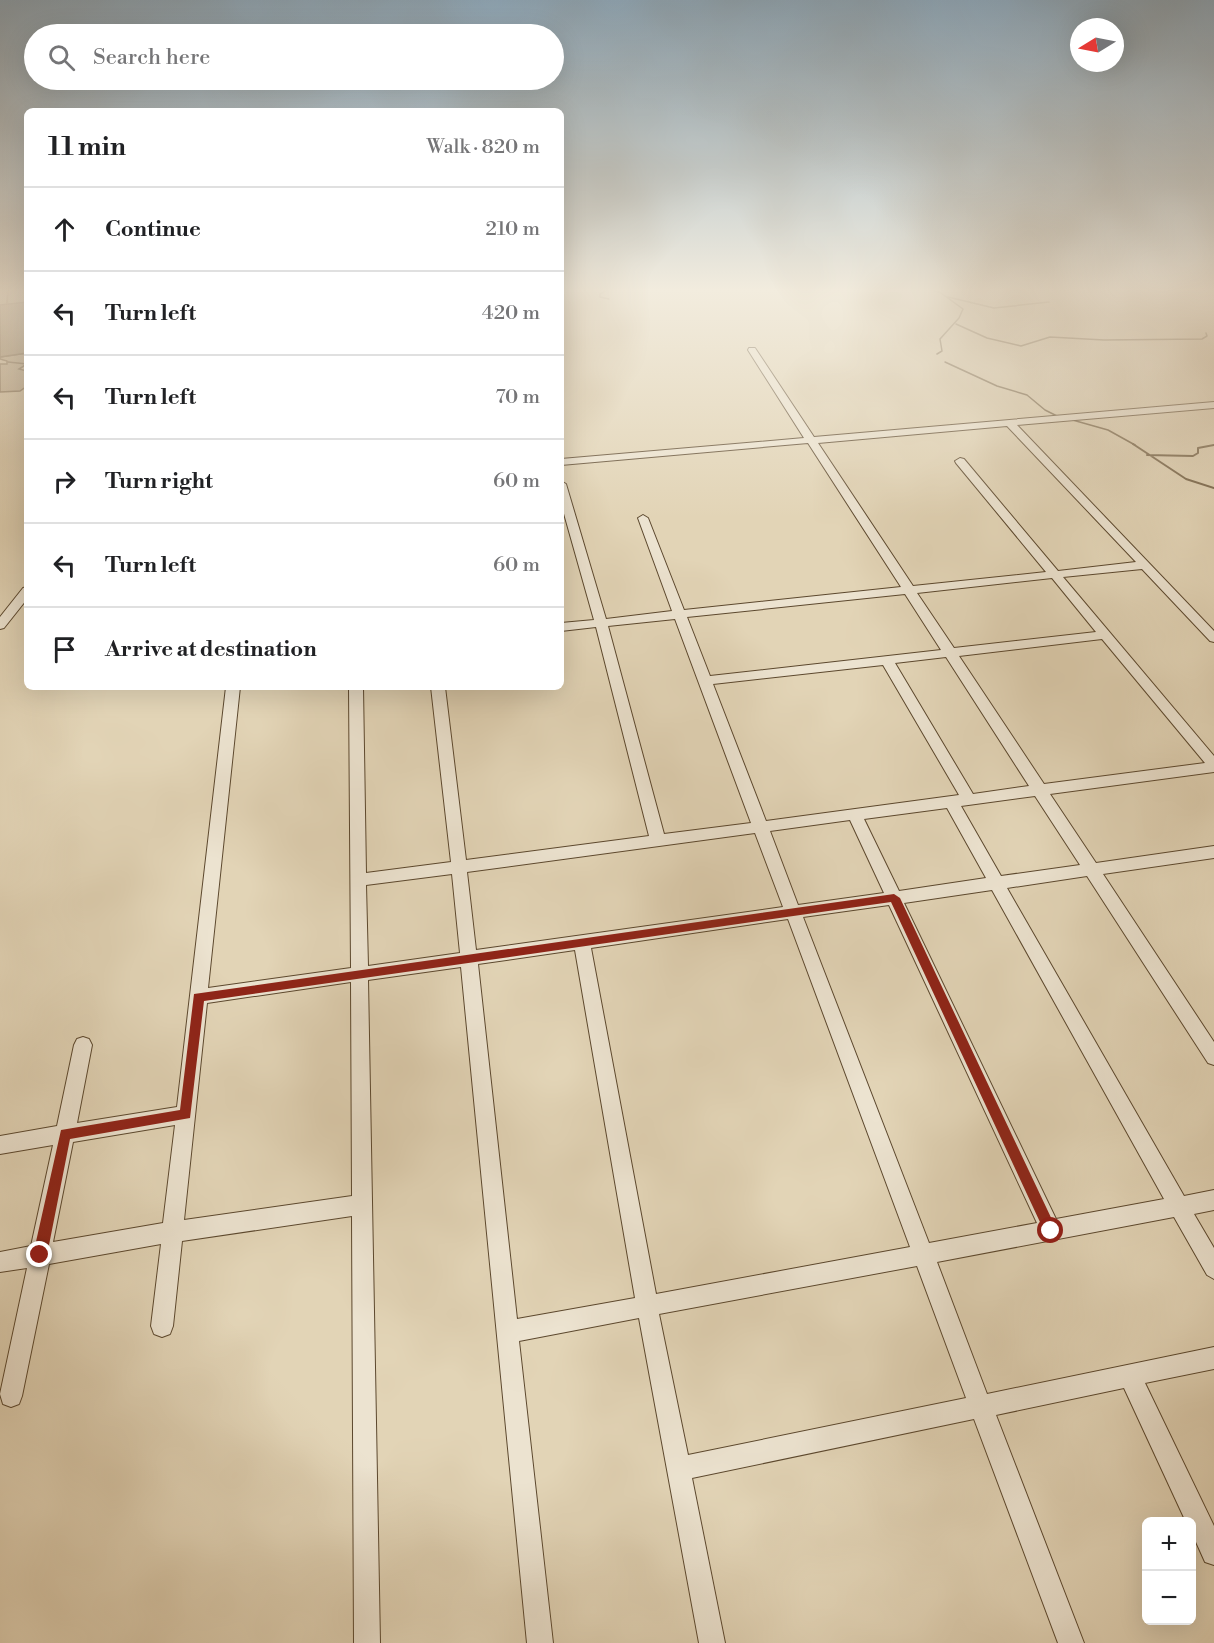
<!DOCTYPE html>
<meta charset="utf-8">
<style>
:root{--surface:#fff;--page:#f6f6f6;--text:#202124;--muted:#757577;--line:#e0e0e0}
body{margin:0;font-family:"Libre Bodoni",serif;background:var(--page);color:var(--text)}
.controls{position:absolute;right:18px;bottom:18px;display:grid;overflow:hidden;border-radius:9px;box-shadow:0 6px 24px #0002}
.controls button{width:54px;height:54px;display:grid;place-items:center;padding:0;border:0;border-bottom:2px solid var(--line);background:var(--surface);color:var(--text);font:30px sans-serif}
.compass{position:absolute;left:1070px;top:18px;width:54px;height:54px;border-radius:50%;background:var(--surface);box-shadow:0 6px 24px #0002;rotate:260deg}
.stop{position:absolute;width:18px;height:18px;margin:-14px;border:4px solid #8f2418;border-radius:50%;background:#fff}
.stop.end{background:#8f2418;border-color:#fff;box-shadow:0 2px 6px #0008}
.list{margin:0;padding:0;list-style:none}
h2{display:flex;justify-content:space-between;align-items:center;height:78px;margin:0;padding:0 24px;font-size:26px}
h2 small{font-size:20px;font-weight:400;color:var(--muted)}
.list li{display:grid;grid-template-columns:39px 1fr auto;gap:18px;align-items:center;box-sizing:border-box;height:84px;padding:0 24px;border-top:2px solid var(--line)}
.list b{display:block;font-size:22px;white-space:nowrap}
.list em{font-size:20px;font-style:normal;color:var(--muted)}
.icon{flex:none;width:33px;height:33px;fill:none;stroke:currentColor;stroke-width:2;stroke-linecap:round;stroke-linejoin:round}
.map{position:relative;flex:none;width:1214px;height:1643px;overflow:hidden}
.search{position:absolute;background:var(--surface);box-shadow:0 6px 24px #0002;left:24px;top:24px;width:540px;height:66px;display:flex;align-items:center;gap:15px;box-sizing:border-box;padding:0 21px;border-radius:33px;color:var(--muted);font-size:22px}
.panel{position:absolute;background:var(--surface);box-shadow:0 6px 24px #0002;left:24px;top:108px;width:540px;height:582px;border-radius:9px}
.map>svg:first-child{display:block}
.green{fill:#c4b497;stroke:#7a674c;stroke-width:1.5}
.water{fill:#a59578;stroke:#766448;stroke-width:1.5}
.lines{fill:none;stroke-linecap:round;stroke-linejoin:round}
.stream-far1{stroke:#766448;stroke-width:1.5}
.stream{stroke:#766448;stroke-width:2}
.minor-casing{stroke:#5c482e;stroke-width:2}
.minor{fill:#ece3d0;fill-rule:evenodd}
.route{fill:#8f2418}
</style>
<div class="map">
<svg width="1214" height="1643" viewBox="0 0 1214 1643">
<rect width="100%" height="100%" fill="#e2d4b6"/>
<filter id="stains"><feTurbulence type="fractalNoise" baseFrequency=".00333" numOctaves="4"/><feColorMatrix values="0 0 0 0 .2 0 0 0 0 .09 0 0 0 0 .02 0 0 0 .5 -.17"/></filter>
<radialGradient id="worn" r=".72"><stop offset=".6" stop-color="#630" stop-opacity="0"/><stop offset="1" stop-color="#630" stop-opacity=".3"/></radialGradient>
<path class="green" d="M27 353V364L19 369 27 371V386L20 391 0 392V364H7V361L0 359V357Z"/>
<path class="water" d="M27 302V353L0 357V305Z"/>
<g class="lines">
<path class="stream-far1" d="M926 288 941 293 963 309 959 318 940 339 942 351 937 354
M948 297 994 308 1049 302
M609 299 600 297V294L612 288
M7 303 8 288
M956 324 987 338 1021 346 1050 337 1104 340 1202 339 1207 336 1206 333
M8 362 27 364
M945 362 997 386 1027 395 1045 410 1059 417
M1069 419 1108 430 1135 445"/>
<path class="stream" d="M1133 444 1186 479 1214 488
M1147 455 1193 456 1198 453V448L1214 445"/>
<defs>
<path id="minor" d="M749 348H755L814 437 1214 402V408L1017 425 1214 631V642L1210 641 1142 569 1063 577 1214 756V772L1050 794 1096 863 1214 846V858L1103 874 1214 1042V1065L1208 1063 1087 876 1007 888 1184 1196 1214 1190V1210L1194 1214 1214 1248V1279L1207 1275 1174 1217 937 1262 987 1394 1214 1347V1369L1145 1383 1214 1526V1565L1205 1562 1192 1533V1522H1186L1124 1388 996 1415 1084 1643H1058L974 1419 692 1478 725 1643H699L639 1318 519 1341 553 1643H527L461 967 368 980 380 1643H354L352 1216 182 1241 173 1326 170 1334 162 1337 154 1334 151 1326 161 1244 49 1264 22 1396 19 1404 11 1407 3 1404 0 1394 27 1268 0 1272V1252L31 1246 53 1145 0 1154V1136L57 1126 74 1045 77 1039 83 1037 89 1039 92 1045 77 1123 177 1107 226 687H240L208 988 351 968 349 687H363L366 873 451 862 431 687H445L466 860 649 836 596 627 561 631V623L594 620 561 503V481L566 484 606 619 672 611 638 518 643 515 648 518 684 610 901 587 808 443 561 465V459L804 438 748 350ZM1007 426 1136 562 1058 571 964 459 960 458 955 461 956 463 1046 572 913 586 818 443ZM1052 578 1096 632 954 648 917 593ZM905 594 941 650 710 676 687 617ZM675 619 751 823 664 834 608 626ZM1102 639 1205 763 1044 784 959 656ZM946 657 1029 786 973 794 895 663ZM883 665 959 795 766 821 713 684ZM1035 796 1080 865 1001 876 961 806ZM947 808 986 878 899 891 864 819ZM850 820 884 893 798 905 770 831ZM755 833 783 907 476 950 467 872ZM452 874 460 953 368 966 366 885ZM992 890 1164 1199 1056 1219 904 903ZM889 905 1037 1223 929 1243 803 917ZM788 919 910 1247 656 1294 591 948ZM575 950 635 1298 517 1319 478 964ZM351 982 352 1196 184 1220 207 1003ZM175 1125 163 1223 53 1242 73 1142ZM917 1266 966 1398 688 1455 659 1314Z
M27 587V599L4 628 0 629V617L23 588Z"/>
</defs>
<use href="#minor" class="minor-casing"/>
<use href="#minor" class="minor"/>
</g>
<linearGradient id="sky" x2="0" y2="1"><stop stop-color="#8da8bb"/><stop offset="0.56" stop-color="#f2ecde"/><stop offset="1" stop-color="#f2ecde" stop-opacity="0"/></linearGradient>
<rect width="1214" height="518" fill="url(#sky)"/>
<path class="route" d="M894 894 900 898 1055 1226 1057 1231 1055 1235 1051 1237 1046 1235 891 902 204 1001 190 1118 70 1139 47 1255 45 1260 40 1262 35 1260 33 1255 61 1130 180 1110 194 994Z"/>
<rect width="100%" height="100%" filter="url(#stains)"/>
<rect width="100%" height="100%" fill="url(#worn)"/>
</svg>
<div class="controls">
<button>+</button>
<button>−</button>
</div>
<svg class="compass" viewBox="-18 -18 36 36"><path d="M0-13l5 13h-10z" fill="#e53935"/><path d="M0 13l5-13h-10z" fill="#757577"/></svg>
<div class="stop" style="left:1051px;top:1231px"></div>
<div class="stop end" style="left:40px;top:1255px"></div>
<div class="search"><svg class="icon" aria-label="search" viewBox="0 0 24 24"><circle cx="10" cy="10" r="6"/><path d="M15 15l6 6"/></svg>Search here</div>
<section class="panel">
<h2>11 min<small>Walk · 820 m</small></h2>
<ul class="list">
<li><svg class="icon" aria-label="ahead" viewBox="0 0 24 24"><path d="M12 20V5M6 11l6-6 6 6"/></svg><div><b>Continue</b></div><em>210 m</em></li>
<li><svg class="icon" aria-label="left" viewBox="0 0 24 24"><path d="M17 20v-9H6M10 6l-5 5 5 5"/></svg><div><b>Turn left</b></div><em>420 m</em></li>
<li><svg class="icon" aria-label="left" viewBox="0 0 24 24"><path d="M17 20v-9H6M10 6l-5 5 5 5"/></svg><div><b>Turn left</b></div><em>70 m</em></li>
<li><svg class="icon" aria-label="right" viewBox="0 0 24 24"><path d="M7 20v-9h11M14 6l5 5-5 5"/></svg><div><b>Turn right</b></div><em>60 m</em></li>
<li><svg class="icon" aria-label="left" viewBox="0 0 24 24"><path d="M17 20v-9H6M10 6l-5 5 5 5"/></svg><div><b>Turn left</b></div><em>60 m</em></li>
<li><svg class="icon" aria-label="arrive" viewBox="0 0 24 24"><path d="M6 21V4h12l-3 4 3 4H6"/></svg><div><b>Arrive at destination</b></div></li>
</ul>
</section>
</div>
